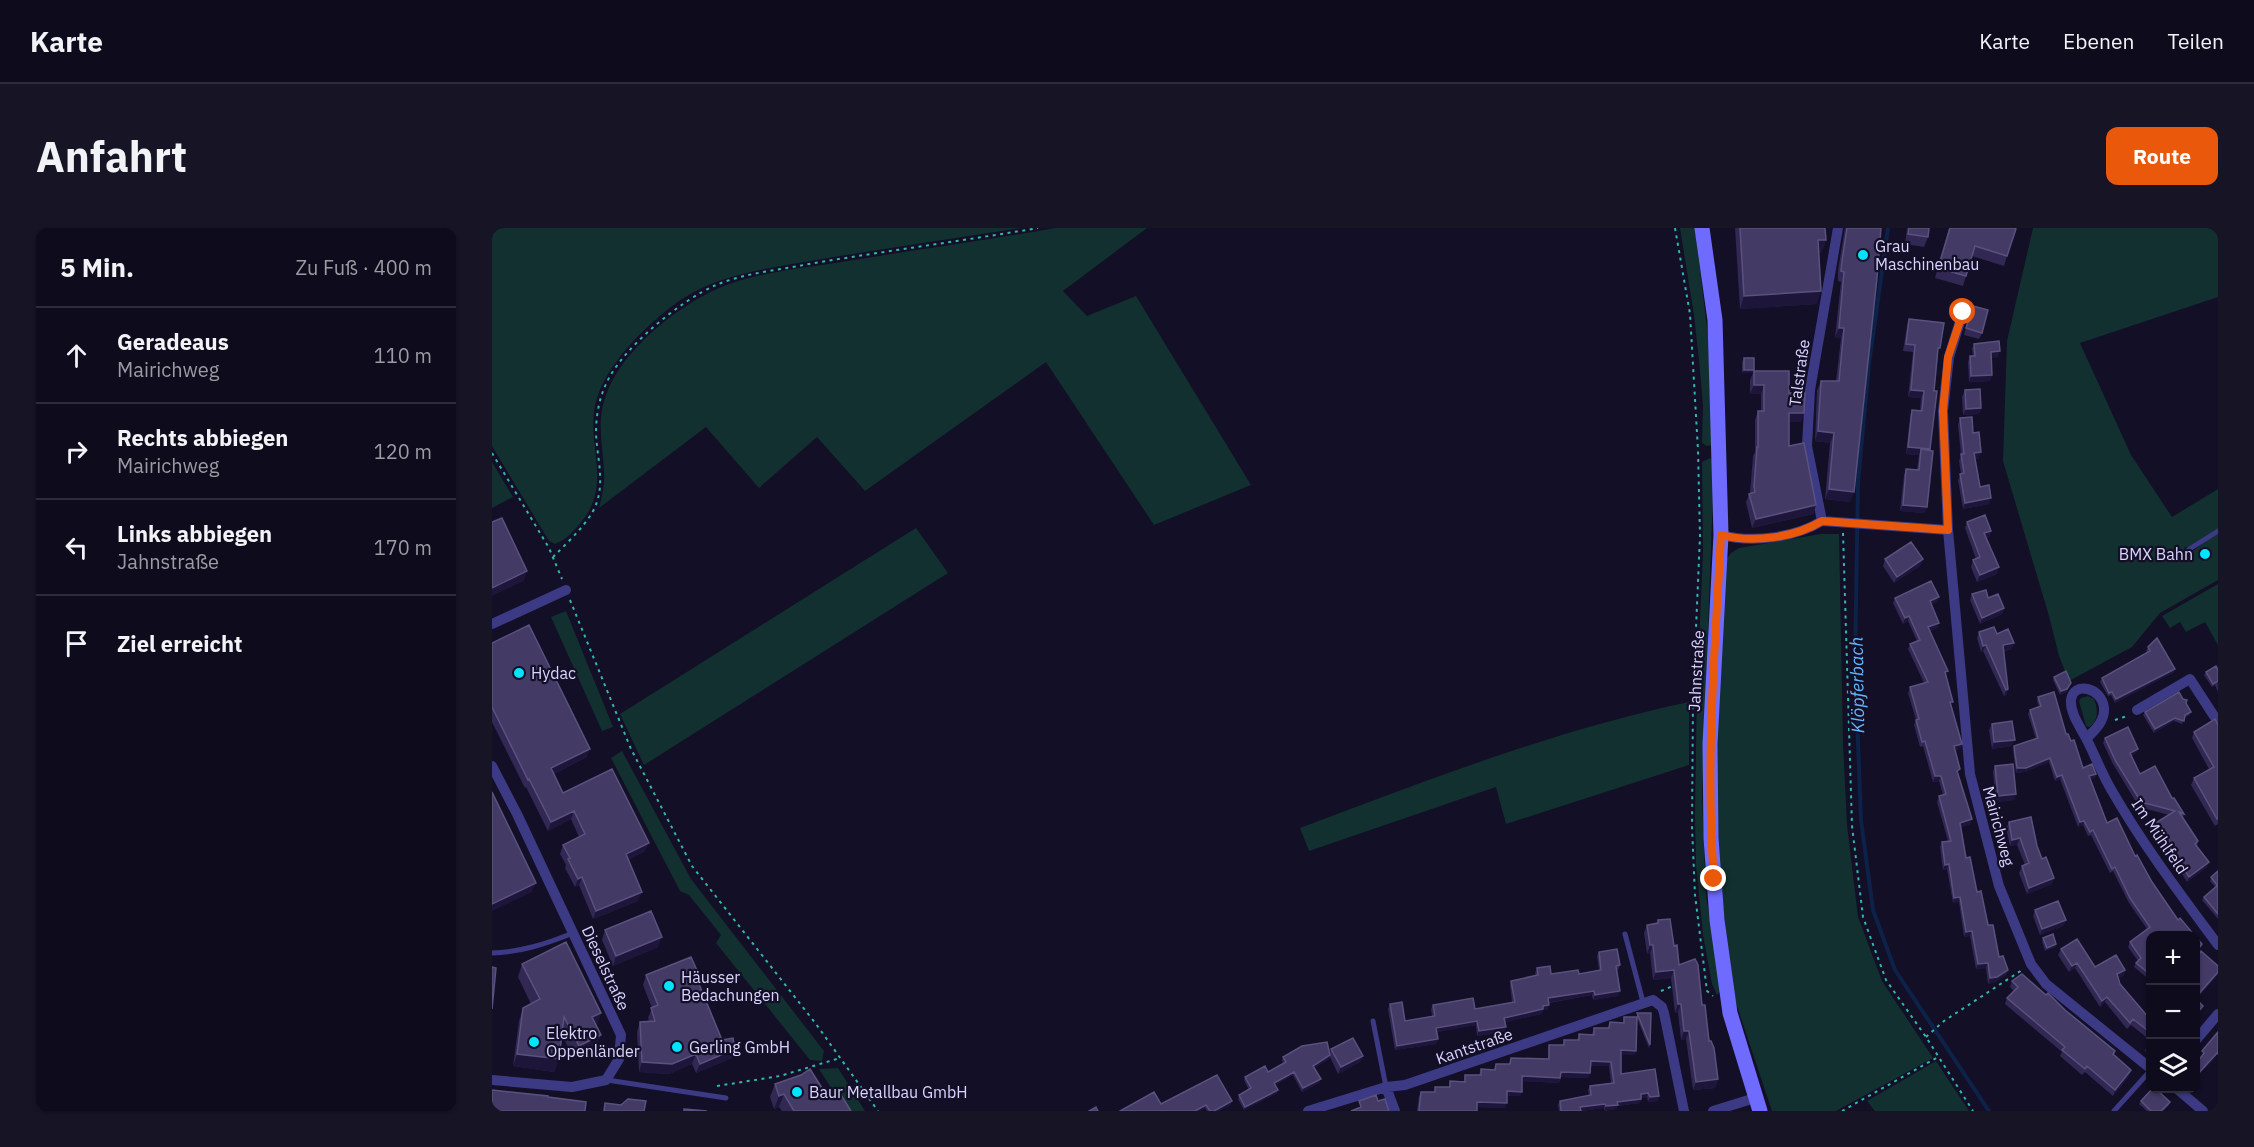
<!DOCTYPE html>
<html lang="de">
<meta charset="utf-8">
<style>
:root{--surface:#0e0b1c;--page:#171425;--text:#f1f3f6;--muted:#9b9ba3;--line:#2e2b3b;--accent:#ea580c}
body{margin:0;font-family:"IBM Plex Sans",sans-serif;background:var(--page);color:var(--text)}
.controls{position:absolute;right:18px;bottom:18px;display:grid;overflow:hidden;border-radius:12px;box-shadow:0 2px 4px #0004}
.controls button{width:54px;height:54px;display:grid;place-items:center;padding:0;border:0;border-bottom:2px solid var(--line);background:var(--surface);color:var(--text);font:30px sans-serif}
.stop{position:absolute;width:18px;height:18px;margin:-14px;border:4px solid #ea580c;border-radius:50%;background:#fff}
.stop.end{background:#ea580c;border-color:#fff;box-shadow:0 2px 6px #0008}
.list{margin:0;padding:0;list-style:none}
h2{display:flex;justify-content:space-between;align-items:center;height:78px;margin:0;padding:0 24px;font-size:26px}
h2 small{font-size:20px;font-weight:400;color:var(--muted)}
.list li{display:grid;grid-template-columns:39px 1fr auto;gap:18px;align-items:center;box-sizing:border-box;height:96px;padding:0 24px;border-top:2px solid var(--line)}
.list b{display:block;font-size:22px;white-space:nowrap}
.list p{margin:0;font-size:20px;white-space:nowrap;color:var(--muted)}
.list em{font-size:20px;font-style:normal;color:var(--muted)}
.icon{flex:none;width:33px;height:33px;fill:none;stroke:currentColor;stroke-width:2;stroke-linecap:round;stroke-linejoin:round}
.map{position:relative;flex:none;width:1726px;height:883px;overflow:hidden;border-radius:12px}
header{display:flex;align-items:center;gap:36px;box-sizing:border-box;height:84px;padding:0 30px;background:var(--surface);border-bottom:2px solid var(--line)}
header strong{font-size:28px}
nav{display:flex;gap:33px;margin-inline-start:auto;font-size:21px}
.intro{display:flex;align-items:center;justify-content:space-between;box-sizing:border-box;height:144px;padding:0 36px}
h1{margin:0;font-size:42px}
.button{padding:15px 27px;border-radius:12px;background:var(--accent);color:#fff;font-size:21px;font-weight:700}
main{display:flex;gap:36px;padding:0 36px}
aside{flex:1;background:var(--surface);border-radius:12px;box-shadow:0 2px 4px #0004}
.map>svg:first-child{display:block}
.green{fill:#12302f}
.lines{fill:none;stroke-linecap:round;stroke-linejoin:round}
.stream{stroke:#0c2248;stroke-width:4}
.path{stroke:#2fb8b0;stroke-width:2;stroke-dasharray:3 4.5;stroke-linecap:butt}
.lane{stroke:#3d3a85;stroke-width:5}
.street{stroke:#3d3a85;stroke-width:10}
.secondary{stroke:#6f6bff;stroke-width:15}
.wall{fill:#312854}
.shaded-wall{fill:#1d163a}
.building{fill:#433a66;stroke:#5a527e;stroke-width:1.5}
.route{stroke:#ea580c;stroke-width:8}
.poi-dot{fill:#00e5ff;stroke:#130f26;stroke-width:2}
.labels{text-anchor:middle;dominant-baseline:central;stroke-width:4.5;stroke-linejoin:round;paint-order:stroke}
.poi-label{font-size:16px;fill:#d9d4ff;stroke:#130f26;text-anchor:start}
.street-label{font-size:16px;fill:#d9d4ff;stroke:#130f26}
.water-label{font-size:18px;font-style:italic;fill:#62b6ff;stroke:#130f26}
</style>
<header>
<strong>Karte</strong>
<nav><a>Karte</a><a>Ebenen</a><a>Teilen</a></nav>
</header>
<div class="intro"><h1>Anfahrt</h1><a class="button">Route</a></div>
<main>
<aside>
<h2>5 Min.<small>Zu Fuß · 400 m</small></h2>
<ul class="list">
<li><svg class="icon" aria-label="ahead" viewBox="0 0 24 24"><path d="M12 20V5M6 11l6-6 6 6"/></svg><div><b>Geradeaus</b><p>Mairichweg</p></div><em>110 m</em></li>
<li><svg class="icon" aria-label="right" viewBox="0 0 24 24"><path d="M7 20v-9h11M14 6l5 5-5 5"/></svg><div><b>Rechts abbiegen</b><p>Mairichweg</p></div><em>120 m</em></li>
<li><svg class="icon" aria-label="left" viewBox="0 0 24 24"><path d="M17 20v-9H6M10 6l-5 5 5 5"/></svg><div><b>Links abbiegen</b><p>Jahnstraße</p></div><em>170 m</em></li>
<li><svg class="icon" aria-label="arrive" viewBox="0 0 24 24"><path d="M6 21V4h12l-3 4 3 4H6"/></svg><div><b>Ziel erreicht</b></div></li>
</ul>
</aside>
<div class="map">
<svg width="1726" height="883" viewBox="0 0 1726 883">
<rect width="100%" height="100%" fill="#130f26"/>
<path class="green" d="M0 0H529C463 10 396 20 330 31 282 40 229 44 187 73 155 96 111 138 103 178 95 219 120 256 90 293 82 303 75 311 63 316L57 313 0 218Z
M563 0H655L571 63 595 88 644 68 759 257 662 297 554 134 373 263 325 209 267 260 214 199 107 280C110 268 113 256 112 244 111 217 104 194 114 167 130 122 184 79 227 60 259 46 308 40 343 35 416 23 490 13 563 0Z
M1188 0H1203L1217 116 1220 217 1215 218 1210 215 1211 177 1207 132 1202 87Z
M1541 0H1726V69L1588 115 1639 227 1680 289 1726 261V301L1698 319H1692L1700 329 1701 323 1726 304V352L1668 385 1640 419 1577 453 1567 428 1557 388 1511 233 1515 113Z
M1218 230 1222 234V237L1210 568 1214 667 1229 763 1225 767 1220 756 1211 707 1204 637 1203 587 1205 460 1211 324 1210 234Z
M0 234 21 269 0 280Z
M424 300 456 345 152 537 128 486Z
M1329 306H1347L1351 515 1355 597 1366 689 1390 753 1441 830 1344 883H1280L1238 757 1226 614 1225 520 1233 333 1239 325 1247 320Z
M1726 356V417L1713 394 1694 404 1688 394 1678 400 1670 388Z
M74 383 121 499 110 503 59 389Z
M1596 468 1602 471C1606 481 1607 493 1597 499L1594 498 1587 473 1589 470Z
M1197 474V537L1014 596 1004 559 817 623 808 600C935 552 1064 502 1197 474Z
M130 523 199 651 332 823 330 833 318 832 224 715 229 707 197 667 188 663 119 530Z
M1444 833 1477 883H1383L1375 873Z
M346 840 373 883H354L327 841Z"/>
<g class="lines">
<path class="stream" d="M1396 0 1377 136 1366 254 1363 435 1369 592 1381 682 1403 742 1497 883"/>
<path class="path" d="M1183 0 1198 86 1206 222 1208 308 1201 469 1200 599 1203 667 1215 763 1221 768
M0 225 57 320 70 351
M1351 305 1360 598 1371 689 1394 752 1434 809 1481 883
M61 329C74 316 90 301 100 285 115 259 105 232 104 205 104 188 107 171 114 156 129 121 189 72 224 57 253 45 286 42 317 36 393 23 470 13 546 0
M78 372 139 521 200 638 324 796 386 883
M1623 492 1635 488
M1169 763 1183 757
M1434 809 1452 793 1530 742
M225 858 288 848 348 830
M1350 883 1446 829"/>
<path class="lane" d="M1696 322 1726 303
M1133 706 1151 774
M0 725C29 724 54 716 81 705
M881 793 894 859
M115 852 234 870
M1622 883 1658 843"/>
<path class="street" d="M1471 84 1457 129 1451 183 1456 302 1478 546 1507 658 1539 736 1554 756 1658 840
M1330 293 1315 218 1318 162 1346 0
M1229 307C1260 315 1302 310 1330 293L1456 302
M0 396 74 362
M1645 482 1698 451 1722 488 1726 490
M1595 510C1603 502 1613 493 1612 480 1610 459 1581 453 1579 472 1578 487 1590 501 1596 514 1604 530 1611 548 1620 563 1651 617 1689 667 1726 717
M0 538 25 586 129 807 127 831 114 852 80 859 0 852
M1704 812 1726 786
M894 859 903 883
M1684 860 1711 883
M816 883 894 859 913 857 1161 772 1170 779 1172 785 1192 883
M1221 883 1263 870"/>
<path class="secondary" d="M1210 0 1223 92 1229 307 1218 516 1219 610 1225 692 1238 785 1268 883"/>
</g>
<path class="wall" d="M1243 0H1333L1334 12 1329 25H1327L1325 76 1248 81Z
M1353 0H1389L1358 274 1333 271 1338 215 1323 213 1325 163 1329 153H1344L1349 110 1343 109 1349 54 1346 53V42Z
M1415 0H1437L1436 9 1432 19 1413 16Z
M1457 0H1522L1515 28 1512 38 1480 28 1471 58 1443 50Z
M1478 84 1490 105 1487 111 1472 107Z
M1417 91 1446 127 1442 163 1435 279 1432 285 1408 283 1412 247 1414 241 1425 242 1427 227 1414 226 1418 189 1420 182 1428 183 1429 170 1416 169 1421 124 1411 123 1415 98Z
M1482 116 1506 129H1499L1500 147 1498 153 1477 154 1476 134 1478 128H1481L1480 121Z
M1252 130 1262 143 1297 165 1309 194H1297V218L1324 277 1321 286 1260 300 1254 274 1257 266 1258 265 1261 228 1263 224V192L1266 183H1269V166H1258V152L1261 145H1250V134Z
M1473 162 1489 180 1487 186 1471 187 1470 169Z
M1468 190 1481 205 1489 224 1486 231H1483L1488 259 1497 276 1471 281 1466 252 1469 246 1467 233 1469 227 1466 197Z
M1475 294 1499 303 1497 309 1494 310 1505 346 1485 354 1479 339 1481 332 1484 331 1473 300Z
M1393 331H1431L1428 338 1402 355 1391 338Z
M1480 366 1496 370 1512 380 1510 386 1488 396 1478 372Z
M1403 370 1445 374 1439 376 1447 395 1445 400 1438 403 1454 448 1459 478 1470 516 1468 521 1463 522 1466 546 1480 591 1478 596 1469 599 1474 630 1507 729 1516 742 1514 747 1503 754 1496 756 1494 740 1484 741 1478 708 1472 709 1467 674 1461 675 1455 641 1451 642 1448 619 1450 614 1456 613 1445 574 1447 568 1451 567 1447 553 1441 554 1431 518 1428 519 1422 497 1424 492 1416 465 1418 459 1432 455 1416 421 1418 416 1425 413 1416 393 1411 396 1401 375Z
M1487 404 1505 406 1520 421 1512 423 1516 461 1514 467 1512 468 1491 423 1489 424 1485 410Z
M0 415 95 529 62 546 71 565 153 623 136 632 146 673 101 691 87 657 83 659 73 640 74 637 68 626 71 617 87 609 79 591 56 603 34 559 33 560 0 494Z
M1656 419 1682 444 1623 475 1619 467 1616 468 1608 454 1610 450 1656 425 1654 423Z
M1726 442V464L1723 457 1720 459 1712 447 1714 444Z
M1562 449 1579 455 1574 464 1568 467 1561 452Z
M1546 469 1574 506 1579 513 1591 540 1604 546 1603 550 1598 551 1615 595 1643 628 1660 654 1659 753 1642 739 1644 735 1646 733 1636 719 1638 714 1655 701 1637 675 1621 643 1618 645 1599 607 1596 608 1591 597 1586 599 1568 551 1563 553 1557 534 1533 544 1524 545 1521 522 1522 518 1544 511 1536 486 1538 482 1547 479 1545 473Z
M1653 484H1699L1697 487 1692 490 1690 496 1682 493 1662 505 1651 487Z
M1500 496 1520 518 1500 521 1497 502Z
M1726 497V596L1723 598 1699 557 1702 550 1717 541 1700 510 1702 504Z
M1613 510 1646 521 1644 525 1639 528 1648 546 1680 570 1692 586 1691 590 1706 613 1705 618 1715 639 1695 654 1661 601 1662 596 1677 587 1643 578 1644 574 1621 536 1611 515Z
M1503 538 1524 566 1522 572 1504 574 1501 544Z
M1517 594 1545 618 1560 656 1535 666 1527 645 1530 638 1533 637 1525 617 1518 618 1514 600Z
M1726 643V691L1710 672 1712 669 1723 659 1718 653 1719 649Z
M1543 682 1574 692 1571 698 1548 707 1541 688Z
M1166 692 1182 718 1187 737 1210 777 1226 851 1223 860 1201 862 1194 811 1189 812 1186 784 1183 785 1179 750 1161 752 1158 725 1155 726 1152 705 1155 697 1164 696Z
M113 702 166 719 121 738 110 712Z
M1551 710 1564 716 1563 719 1553 723 1550 713Z
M1569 721 1603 739 1633 742 1631 748 1626 750 1628 756 1657 790 1659 788V813L1639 797 1635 801 1613 774 1608 779 1583 740 1577 744 1566 727Z
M1107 724 1128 737 1126 742H1125L1128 763 1126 768 1101 772 1100 767 1057 775V777L1055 782H1051L1049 786 1013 794 1014 799 1012 804 985 808 984 797 945 804 946 811 944 816 903 822 896 781 898 776 913 793 940 788 939 781 941 777 983 781 1020 774 1018 758 1019 753 1044 748 1043 745 1045 740 1059 746H1087L1107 742 1105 728Z
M30 736 109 785 104 798V820L82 831 70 807 67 831 62 844 21 838 27 793 31 780 39 776 26 749Z
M154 747 208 749 206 754 230 812 243 821 240 830 204 845 200 836 177 846 147 844 145 804 148 794 157 793 156 790 160 780 151 757Z
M1520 753 1554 767 1623 823 1622 827 1637 848 1621 868 1593 844 1590 847 1568 828 1570 824 1513 776 1515 770 1522 763 1518 759Z
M1145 785 1158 817 1157 820 1145 790 1144 823 1142 827H1129V846L1167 868 1165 873 1156 874 1155 869 1149 870 1148 875 1125 878 1124 881 1112 883V880L1089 883H1067L1066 877 1068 873 1097 867 1096 862 1098 858 1119 855 1117 838H1099L1098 845 1096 850 1069 849 1067 855 1030 853 1028 868H1015L1013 880 985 879V883H925L927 868 929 864H942L943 859H957L958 853H972L973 847H987L989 841 1002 842 1004 836H1017L1019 830 1056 831V821L1057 817H1071L1072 812H1085L1087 806H1100L1102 800H1116L1118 794 1131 795 1132 789H1145Z
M1659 814V828L1653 823 1655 817Z
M839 821 871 828 868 834 846 846 838 829 837 831 822 840 827 855 810 864 801 847 783 857 785 865 752 882 746 871 747 867 757 862 752 852 753 849 776 844 791 835 790 832 791 829 838 825Z
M283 856 335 868 359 883H290L287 879 282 881 278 869Z
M740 873 738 877 726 883H715L713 880 707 883H628L669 876Z
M1649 873 1678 874 1677 877 1671 883H1655L1647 876Z"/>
<path class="shaded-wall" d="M1326 12H1334L1329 25H1322Z
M1329 63 1325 76 1248 81 1252 68Z
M1347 100H1352L1349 110 1343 109Z
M1508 123 1506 129 1497 130 1499 124Z
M1252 142H1262L1261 145H1250Z
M1500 147 1498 153 1477 154 1479 148Z
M1262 157H1272L1269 166H1258Z
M1419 162 1432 163 1429 170 1416 169Z
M1489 180 1487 186 1471 187 1474 181Z
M1297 185H1312L1309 194H1293Z
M1326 203 1342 205 1338 215 1323 213Z
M1416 219 1438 221 1436 228 1429 221 1427 227 1414 226Z
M1489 224 1486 231 1479 232 1482 225Z
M1337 261 1362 264 1358 274 1333 271Z
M1499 270 1497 276 1471 281 1473 275Z
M1324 277 1321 286 1260 300 1264 291Z
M1411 277 1435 279 1432 285 1408 283Z
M1499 303 1497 309 1490 312 1492 305Z
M1431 331 1428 338 1402 355 1405 349Z
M1507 339 1505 346 1485 354 1488 347Z
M35 343 32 353 0 368V360Z
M1447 369 1445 374 1436 378 1438 373Z
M1512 380 1510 386 1488 396 1490 390Z
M1417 388 1416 393 1411 396 1413 390Z
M1447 395 1445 400 1434 404 1436 399Z
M1522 415 1520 421 1509 423 1511 417Z
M1494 417 1491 423 1489 424 1491 418Z
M1683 441 1682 444 1623 475 1624 471Z
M1579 455 1574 464 1568 467 1569 463Z
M1516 461 1514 467 1512 468 1514 462Z
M1683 490 1682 493 1662 505 1663 501Z
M1523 512 1520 518 1500 521 1502 514Z
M1470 516 1468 521 1460 523 1462 518Z
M98 521 95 529 56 549 59 540Z
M1646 521 1644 525 1636 530 1638 525Z
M1558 530 1557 534 1533 544 1524 545 1525 540Z
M1604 546 1603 550 1595 553 1597 548Z
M1570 547 1568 551 1563 553 1565 549Z
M1443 548H1449L1447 553 1441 554Z
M1524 566 1522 572 1504 574 1506 568Z
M82 583 79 591 56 603 59 594Z
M1480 591 1478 596 1466 600 1468 595Z
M1592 593 1591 597 1586 599 1588 594Z
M1528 610 1525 617 1518 618 1520 612Z
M157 615 153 623 131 635 134 626Z
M1717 634 1715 639 1695 654 1697 649Z
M1457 636 1455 641 1451 642 1453 637Z
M90 649 87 657 83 659 86 651Z
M1562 650 1560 656 1535 666 1537 660Z
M44 655 40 664 0 683V676Z
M150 664 146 673 101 691 104 683Z
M1468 669 1467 674 1461 675 1462 670Z
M1574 692 1571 698 1548 707 1550 701Z
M1480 703 1478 708 1472 709 1474 704Z
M170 709 166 719 121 738 124 728Z
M1564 716 1563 719 1553 723 1555 720Z
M1710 716 1709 721 1704 726V724Z
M1158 717H1161L1158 725 1155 726Z
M1496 735 1494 740 1484 741 1486 736Z
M1585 735 1583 740 1577 744 1580 738Z
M1182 742 1179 750 1161 752 1164 744Z
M1516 742 1514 747 1503 754 1496 756 1498 750Z
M1633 742 1631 748 1623 752 1625 746Z
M1726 744V747L1704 772V769Z
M1102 763 1100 767 1054 775 1056 770Z
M1128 763 1126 768 1101 772 1103 767Z
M1615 769 1613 774 1608 779 1610 773Z
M1186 776H1189L1186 784 1183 785Z
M1057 777 1055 782H1051L1049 786 1010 795 1012 790 1051 778Z
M1711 778 1709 782 1704 789V786Z
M109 785 105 798 96 802 100 789Z
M985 793 984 797 942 805 944 800Z
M1014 799 1012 804 985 808 987 803Z
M1192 803H1197L1194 811 1189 812Z
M109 807 104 820 82 831 87 818Z
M946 811 944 816 903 822 905 818Z
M243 821 240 830 204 845 208 836Z
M1129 822 1144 823 1142 827H1127Z
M1725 825 1724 829 1704 850V848Z
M25 826 67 831 62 844 21 838Z
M204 826 200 836 177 846 147 844 150 834Z
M838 827 837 831 820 841 821 838Z
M871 828 868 834 846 846 849 839Z
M1099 833 1119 834 1117 838H1097Z
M1639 842 1637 848 1621 868 1623 862Z
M802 844 801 847 781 858 782 855Z
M1069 844 1098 845 1096 850 1067 849Z
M1030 848 1068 850 1067 855 1029 853Z
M829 851 827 855 810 864 811 860Z
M1226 851 1223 860 1201 862 1204 854Z
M786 862 785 865 752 882 753 879Z
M1015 863 1030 864 1028 868H1013Z
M1156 865 1155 869 1148 871H1149L1148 875 1125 878 1124 881 1112 883 1114 878Z
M292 866 287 879 282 881 287 868Z
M1167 868 1165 873 1156 874 1158 869Z
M740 873 738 877 726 883H722Z
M985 874 1015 875 1013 880 983 879Z
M1113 876 1112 880 1086 883 1088 879Z
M714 877 713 880 707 883H703Z"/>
<path class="building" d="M1248 0H1333L1334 12H1326L1329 63 1252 68Z
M1355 0H1389L1385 50 1362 264 1337 261 1342 205 1326 203 1329 153H1347L1352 100H1347L1352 44 1349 43 1350 33Z
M1417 0H1437L1436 9 1416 6Z
M1458 0H1522L1524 1 1515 28 1483 18 1474 48 1446 40Z
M1481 78 1496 82 1490 105 1474 100Z
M1417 91 1452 95 1448 120H1446L1442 163H1445L1438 221 1416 219 1420 182 1430 183 1432 163 1419 162 1423 117 1414 116Z
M1507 113 1508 123 1499 124 1500 147 1479 148 1478 128H1483L1482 116Z
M1252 130H1262V142H1252Z
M1262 143H1297V165H1313L1312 185H1297V218L1312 215 1324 277 1264 291 1257 266 1263 264 1262 258 1265 219H1266V183H1272V157H1262Z
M1488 161 1489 180 1474 181 1473 162Z
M1480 189 1481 205 1487 204 1489 224 1482 225 1488 259 1497 257 1499 270 1473 275 1468 246 1472 245 1469 226H1472L1468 190Z
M1429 221 1441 223 1435 279 1411 277 1414 241 1427 242Z
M1493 287 1499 303 1492 305 1507 339 1488 347 1481 332 1488 329 1475 294Z
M10 290 35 343 0 360V294Z
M1419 314 1431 331 1405 349 1393 331Z
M1439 353 1447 369 1438 373 1447 395 1436 399 1456 443 1453 444 1461 474H1458L1470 516 1462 518 1468 541 1465 543 1480 591 1468 595 1474 630 1478 629 1485 664 1489 663 1496 697H1501L1507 729 1511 728 1516 742 1505 749 1498 750 1496 735 1486 736 1480 703 1474 704 1468 669 1462 670 1457 636 1453 637 1450 614 1459 613 1447 568 1454 566 1449 548H1443L1433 513 1430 514 1424 492 1427 491 1418 459 1436 454 1418 416 1428 412 1417 388 1413 390 1403 370Z
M1494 362 1496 370 1506 366 1512 380 1490 390 1480 366Z
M37 397 98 521 59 540 71 565 120 541 157 615 134 626 150 664 104 683 90 649 86 651 76 631 78 630 71 617 93 606 82 583 59 594 37 551 36 552 0 479V415Z
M1502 399 1505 406 1516 401 1522 415 1511 417 1516 461 1514 462 1494 417 1491 418 1487 404Z
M1665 410 1683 441 1624 471 1620 464 1617 465 1610 450 1658 423 1656 419Z
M1724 438 1726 442V453L1721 456 1714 444Z
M1574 443 1579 455 1575 461 1569 463 1562 449Z
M1562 464 1574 506H1576L1579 513 1582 512 1591 540 1600 536 1604 546 1597 548 1615 595 1625 590 1643 628 1645 627 1660 654 1686 692 1688 690 1703 708H1659V747L1644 735 1649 730 1638 714 1658 699 1638 670 1623 639 1620 641 1601 602 1598 604 1592 593 1588 594 1570 547 1565 549 1558 530 1534 540H1525L1522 518 1546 510 1538 482 1549 478 1546 469Z
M1687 464 1691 471 1695 472 1694 475 1699 484 1693 487 1692 493 1683 490 1663 501 1653 484Z
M1723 491 1726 497V591H1725L1702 550 1722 539 1702 504Z
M1520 493 1523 512 1502 514 1500 496Z
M1636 499 1646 521 1638 525 1648 546 1663 538 1680 570H1682L1692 586 1687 584 1706 613 1703 616 1717 634 1697 649 1662 596 1683 583 1645 573 1646 569 1623 532 1613 510Z
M1521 536 1524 566 1506 568 1503 538Z
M0 564 44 655 0 676Z
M1539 589 1545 618 1550 631 1554 629 1562 650 1537 660 1530 638 1537 635 1528 610 1520 612 1517 594Z
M1726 643V656L1725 657 1719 649Z
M1726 657V686L1712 669Z
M1566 673 1574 692 1550 701 1543 682Z
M159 683 170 709 124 728 113 702Z
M1178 691 1182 718 1185 717 1187 737 1203 731 1206 737 1210 777H1213L1217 813H1219L1222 820 1226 851 1204 854 1197 803H1192L1189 776H1186L1182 742 1164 744 1161 717H1158L1155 697 1166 695V692Z
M1561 706 1564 716 1555 720 1551 710Z
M1704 709 1710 716 1704 724Z
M1585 711 1603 739 1624 727 1633 742 1625 746 1628 756 1657 790 1659 788V805L1641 791 1638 795 1615 769 1610 773 1585 735 1580 738 1569 721Z
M74 714 109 785 100 789 109 807 87 818 72 789 67 831 25 826 31 780 48 771 30 736Z
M1125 721 1128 737 1124 738 1128 763 1103 767 1102 763 1056 770 1057 777 1051 778V781L1012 790 1014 799 987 803 985 793 944 800 946 811 905 818 898 776 910 774 913 793 943 788 941 777 981 770 983 781 1023 774 1019 753 1046 747 1045 740 1058 738 1059 746 1086 742 1087 746 1109 742 1107 724Z
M1709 723 1726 738V744L1704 769V730Z
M199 729 208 749 205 751 230 812 241 810 243 821 208 836 204 826 180 836 150 834 148 794 163 793 159 780 166 777 154 747Z
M0 739 4 740 0 781Z
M1530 746 1554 767 1556 765 1573 782 1623 823 1621 826 1639 842 1623 862 1595 838 1593 841 1570 822 1573 819 1515 770 1526 759 1520 753Z
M1704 771 1711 778 1704 786Z
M1145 785H1159L1158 817Z
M1132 789H1145L1144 823 1129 822V846L1163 841 1167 868 1158 869 1156 865 1149 866V871L1125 874 1126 877 1114 878 1113 876 1088 879 1089 883H1069L1068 873 1099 867 1098 858 1122 855 1119 834 1099 833 1098 845 1069 844 1068 850 1030 848V864L1015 863V875L985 874V883H927L929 864H943V859H958V853L973 854V847H989V841L1003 842 1004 836H1018L1019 830 1057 831V817H1072V812H1087V806L1102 807V800H1117L1118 794 1132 795Z
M1726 804V826L1725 825 1704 848V836L1712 825 1710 823Z
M861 810 871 828 849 839 839 821Z
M835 814 838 827 821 838 829 851 811 860 802 844 782 855 786 862 753 879 747 867 759 860 753 849 773 838 776 844 794 834 791 829 810 818Z
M318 841 335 868 346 862 359 883H302L292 866 287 868 283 856 309 847Z
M725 847 740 873 722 883H718L714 877 703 883H628L662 864 669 876Z
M1660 861H1664L1678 874 1669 883H1659L1649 873Z
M0 862 56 868V869L94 874 93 883H0Z
M884 867 886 873 893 871 897 883H859L869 879 867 873Z
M136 871 154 873 152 883H112L113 875 129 877Z
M604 879 606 883H597Z
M192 881 215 883H192Z"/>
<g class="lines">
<path class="route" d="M1222 651C1213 537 1223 421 1229 307 1260 315 1302 310 1330 293L1456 302 1451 183 1456 129 1471 84"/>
</g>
<g class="poi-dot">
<circle cx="1371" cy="27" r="6"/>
<circle cx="1713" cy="326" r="6"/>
<circle cx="27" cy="445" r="6"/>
<circle cx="177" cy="758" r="6"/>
<circle cx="42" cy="814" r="6"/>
<circle cx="185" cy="819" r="6"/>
<circle cx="305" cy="864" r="6"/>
</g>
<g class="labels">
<g class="poi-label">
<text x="1383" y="18">Grau<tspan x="1383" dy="18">Maschinenbau</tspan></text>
<text x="1701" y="326" text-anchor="end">BMX Bahn</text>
<text x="39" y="445">Hydac</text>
<text x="189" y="749">Häusser<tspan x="189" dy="18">Bedachungen</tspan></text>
<text x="54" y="805">Elektro<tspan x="54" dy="18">Oppenländer</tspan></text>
<text x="197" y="819">Gerling GmbH</text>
<text x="317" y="864">Baur Metallbau GmbH</text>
</g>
<g class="street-label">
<text transform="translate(1307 145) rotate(-82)">Talstraße</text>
<text transform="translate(1204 443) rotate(-87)">Jahnstraße</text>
<text transform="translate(1507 598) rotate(75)">Mairichweg</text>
<text transform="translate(1668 608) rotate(56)">Im Mühlfeld</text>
<text transform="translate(114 740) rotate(65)">Dieselstraße</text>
<text transform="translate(982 818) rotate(-19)">Kantstraße</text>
</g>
<g class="water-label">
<text transform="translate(1365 457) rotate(-91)">Klöpferbach</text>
</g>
</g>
</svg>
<div class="controls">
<button>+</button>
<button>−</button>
<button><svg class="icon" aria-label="layers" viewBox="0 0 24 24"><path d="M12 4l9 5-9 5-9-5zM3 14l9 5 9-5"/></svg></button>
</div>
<div class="stop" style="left:1471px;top:84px"></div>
<div class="stop end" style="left:1222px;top:651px"></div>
</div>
</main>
